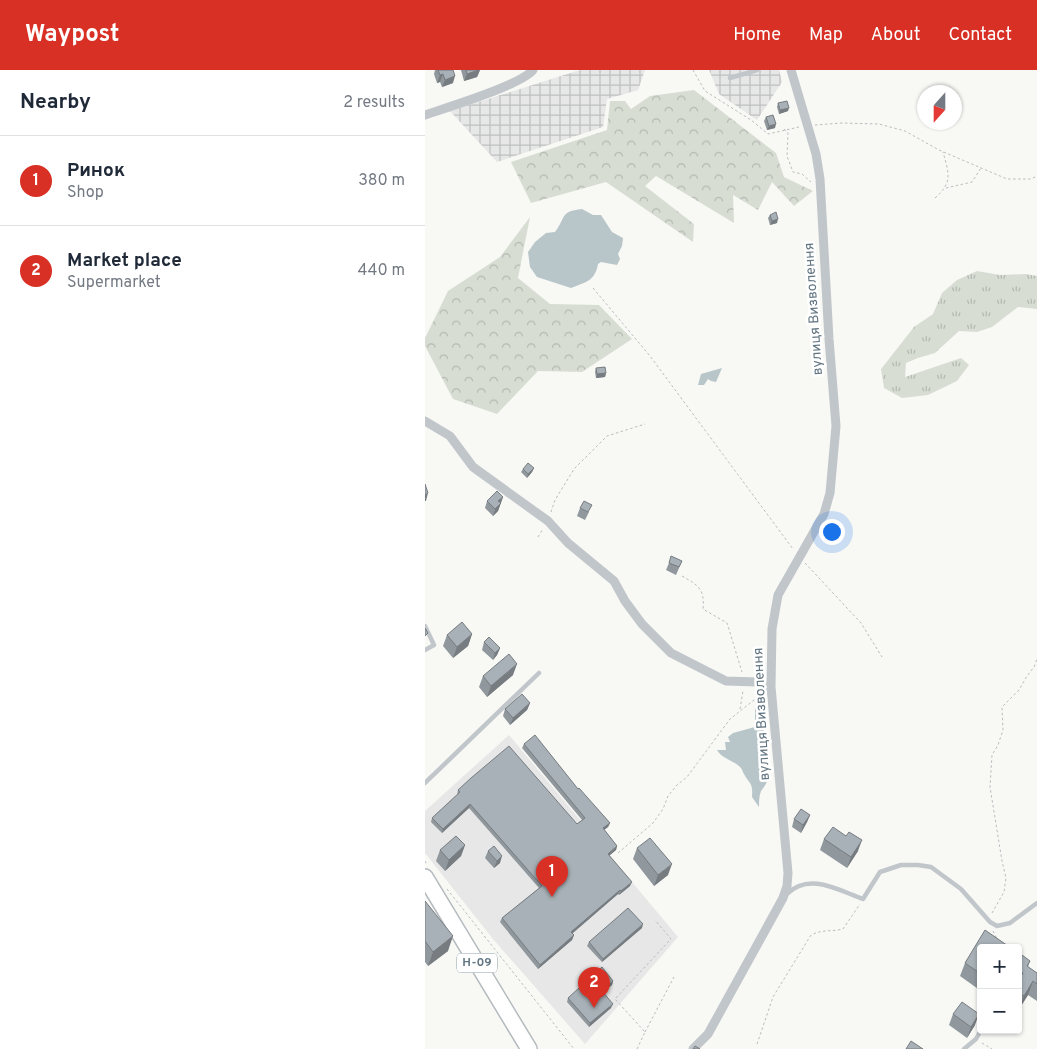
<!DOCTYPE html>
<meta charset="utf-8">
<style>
:root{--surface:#fff;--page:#f2f2f3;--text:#1f2937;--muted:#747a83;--line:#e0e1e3;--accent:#d93025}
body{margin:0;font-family:Overpass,sans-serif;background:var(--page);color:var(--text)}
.controls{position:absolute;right:15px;bottom:15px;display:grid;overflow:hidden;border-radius:5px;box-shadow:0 1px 4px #0004}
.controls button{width:45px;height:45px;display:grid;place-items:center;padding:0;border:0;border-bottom:1px solid var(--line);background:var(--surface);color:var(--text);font:25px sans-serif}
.compass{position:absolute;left:492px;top:15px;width:45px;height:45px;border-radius:50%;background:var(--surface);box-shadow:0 1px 4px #0004;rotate:201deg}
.you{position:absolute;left:406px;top:461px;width:18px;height:18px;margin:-12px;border:4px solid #fff;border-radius:50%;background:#1a73e8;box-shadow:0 0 0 8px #1a73e833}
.badge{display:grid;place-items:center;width:32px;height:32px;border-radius:50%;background:var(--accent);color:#fff;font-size:16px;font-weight:700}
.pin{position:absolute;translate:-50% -41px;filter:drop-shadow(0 1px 2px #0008)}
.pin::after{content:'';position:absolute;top:26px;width:18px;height:15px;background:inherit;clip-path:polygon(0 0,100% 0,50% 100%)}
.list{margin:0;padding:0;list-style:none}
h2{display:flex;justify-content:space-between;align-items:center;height:65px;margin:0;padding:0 20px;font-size:21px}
h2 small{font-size:16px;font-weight:400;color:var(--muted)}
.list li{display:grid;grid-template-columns:32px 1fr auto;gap:15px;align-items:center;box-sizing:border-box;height:90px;padding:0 20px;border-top:1px solid var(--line)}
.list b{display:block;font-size:19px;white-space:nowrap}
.list p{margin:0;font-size:16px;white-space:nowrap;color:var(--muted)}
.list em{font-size:16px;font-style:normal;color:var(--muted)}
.map{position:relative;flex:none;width:612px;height:979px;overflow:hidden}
header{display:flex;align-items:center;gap:30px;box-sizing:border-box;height:70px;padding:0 25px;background:var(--accent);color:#fff}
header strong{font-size:24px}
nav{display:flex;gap:28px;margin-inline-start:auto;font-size:18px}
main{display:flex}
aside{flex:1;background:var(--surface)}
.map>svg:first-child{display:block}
.built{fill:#e6e7e6}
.industrial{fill:url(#industrial-grid)}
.grass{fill:url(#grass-tufts)}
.forest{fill:url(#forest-crowns)}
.water{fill:#b8c6c9}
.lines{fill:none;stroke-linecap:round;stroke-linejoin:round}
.primary-casing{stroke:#b4babe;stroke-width:18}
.path{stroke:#b9bdc0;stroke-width:1;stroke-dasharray:2.5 2.5;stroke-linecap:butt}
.service{stroke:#c1c6ca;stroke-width:4.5}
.minor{stroke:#c1c6ca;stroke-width:9}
.primary{stroke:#fff;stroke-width:15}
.wall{fill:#90989d}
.shaded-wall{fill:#767c80}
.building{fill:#a8b1b7;stroke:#767c80}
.labels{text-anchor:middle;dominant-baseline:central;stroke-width:5;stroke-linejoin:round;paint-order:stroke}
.shield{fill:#fff;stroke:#919ea8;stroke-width:1}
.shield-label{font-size:12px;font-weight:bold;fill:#627582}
.street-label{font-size:14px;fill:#627582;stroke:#fff}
</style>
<header>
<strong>Waypost</strong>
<nav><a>Home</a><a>Map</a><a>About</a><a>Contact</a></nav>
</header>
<main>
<aside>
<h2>Nearby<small>2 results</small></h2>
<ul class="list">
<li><span class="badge">1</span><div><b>Ринок</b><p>Shop</p></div><em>380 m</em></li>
<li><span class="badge">2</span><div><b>Market place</b><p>Supermarket</p></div><em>440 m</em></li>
</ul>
</aside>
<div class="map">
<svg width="612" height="979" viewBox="0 0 612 979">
<defs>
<pattern id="industrial-grid" width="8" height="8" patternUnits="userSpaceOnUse" patternTransform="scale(1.25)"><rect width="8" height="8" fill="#e6e7e6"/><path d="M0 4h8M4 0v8" fill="none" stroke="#bec0c0"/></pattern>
<pattern id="grass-tufts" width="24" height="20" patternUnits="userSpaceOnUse" patternTransform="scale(1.25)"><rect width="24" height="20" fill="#d8ddd4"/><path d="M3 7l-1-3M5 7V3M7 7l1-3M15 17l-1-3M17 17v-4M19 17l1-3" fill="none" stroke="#b3b8b1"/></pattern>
<pattern id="forest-crowns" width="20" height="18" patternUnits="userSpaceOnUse" patternTransform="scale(1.25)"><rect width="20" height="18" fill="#d8ddd4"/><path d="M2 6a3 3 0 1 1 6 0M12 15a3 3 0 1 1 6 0" fill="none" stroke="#b3b8b1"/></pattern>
</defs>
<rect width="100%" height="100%" fill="#f8f8f5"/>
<path class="built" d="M84 665 253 867 160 974 68 869 0 783V741Z"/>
<path class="industrial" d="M155 0H220L213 20 182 29 178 57 72 92 25 41Z
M284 0H354L357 12 332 50 294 24Z"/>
<path class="grass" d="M552 201 575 205 601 204 612 206V239L593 237 567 257 552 262 534 261 510 283 493 288 481 293 480 307 536 288 544 295 532 311 503 325 477 328 459 318 456 299 489 257 508 244 517 223 532 210Z"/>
<path class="forest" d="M269 20 351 83 359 107 388 121 369 136 347 112 333 140 308 125 309 153 231 106 220 116 269 154 268 172 181 112 106 133 86 92 182 60 185 31H200L206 39 225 26Z
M105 147 93 208 125 234 174 235 207 269 157 302 113 301 72 344 28 329 0 276V268L23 221 75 187Z"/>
<path class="water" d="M157 139 168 145H176L187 162 198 168 197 176 193 184 195 189 192 195 176 192 173 194C170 211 161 212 146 218L112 207 105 197 103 182 110 172 121 163 130 162C142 146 134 142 157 139Z
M297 298 291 312 286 311 283 309 279 315H273L276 304Z
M332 633C339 646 344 696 342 711 341 715 338 718 336 721 334 726 334 732 334 737L327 727C328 712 325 715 319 704 317 701 318 700 315 697 308 690 297 689 292 680H301L300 672H305L303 667 308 663 330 657V640Z"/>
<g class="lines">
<defs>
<path id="primary" d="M0 807 104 979"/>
</defs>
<use href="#primary" class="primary-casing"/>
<path class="path" d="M268 0 280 21 326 50 343 64 374 57
M390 55 417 53 454 54 480 61 514 80 582 109H606L612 106
M359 59 363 63 362 86 368 102 377 104 386 112
M521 118 547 112 556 98
M510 128C528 112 524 104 518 82
M168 218 225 286 368 479
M126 442 130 430 149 399 182 366 220 354
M113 467 118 459
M380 493 436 553 457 587
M257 506C273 515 280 519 278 539L302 553 317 602
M315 639 318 621
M193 783 228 753 238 739 243 726 252 715 262 707 305 649 338 623
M0 791 2 795
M22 819 149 979
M567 843 579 822 581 808 577 791 565 717 567 685 573 675 578 660 577 637 594 620 602 606 609 597 612 589
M568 861 572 869
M220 962 249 907
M557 973 567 979
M332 974 348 927 386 865C398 859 406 862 418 859L435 834
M212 979 220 962 190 929 246 869 230 850"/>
<path class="service" d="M305 8 332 0
M0 556 9 575 0 580
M0 713 114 603
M362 824C384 802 413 820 438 829L455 802 476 795H493L506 797 536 819 565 852 572 856 585 853 612 833
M539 979 551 969 556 960"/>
<path class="minor" d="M0 45C23 37 94 16 108 0
M0 351 25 366 48 397 123 451 143 473 189 511 200 531 217 554 246 583 301 611 332 612 346 617
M268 979 283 964 358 828 362 816 363 803 346 617 347 559 353 525 399 444 405 423 411 356 404 269 395 109 391 84 366 0"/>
<use href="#primary" class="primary"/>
</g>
<path class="wall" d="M10 0H28V13L17 17 15 12 12 13 9 4Z
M36 0H55L52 7 39 11Z
M353 33 363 41 354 44 352 37Z
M341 47 350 58 342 60 339 51Z
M345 145 352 153 345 155 343 148Z
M171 298 181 303 180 307 171 308 170 302Z
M109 398 107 402 102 408 96 402 98 399Z
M78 427 73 441 68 446 60 438 62 431Z
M155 438 164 442 160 450 152 446Z
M257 491 251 505 241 500 244 493Z
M47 564 43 576 28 588 18 576 22 565Z
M59 572 75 578 72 585 68 590 57 580Z
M88 605 62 627 54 617 58 606Z
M105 633 102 640 85 655 78 646 80 639Z
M99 674 153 719 185 753 183 757 179 760 192 776 191 780 184 786 205 816 194 825 193 824 147 864 149 865 147 870 113 899 75 852 77 848 114 818 44 738 17 763 6 752 7 748 32 725 33 720 152 754 157 750 97 678Z
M385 745 382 752 376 763 367 757 369 749Z
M399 769 433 781 422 798 395 780Z
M40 775 36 786 20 801 11 791 15 780Z
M212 778 243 805 229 816 208 789Z
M63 781 75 793 69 798 60 788Z
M0 831 23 881 3 896 0 892Z
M217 858 177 892 162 876 164 872Z
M556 878V921L535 906 540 893Z
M593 882 605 891 603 897 612 903V931L603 925 594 939 593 938Z
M188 911 187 915 178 922 186 938 164 957 142 932 143 928Z
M528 944 550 955 542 968 524 955Z"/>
<path class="shaded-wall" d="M55 0 52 7 39 11 42 4Z
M18 4 15 12 12 13 15 5Z
M30 6 28 13 17 17 20 10Z
M364 38 363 41 354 44 355 40Z
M351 54 350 58 342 60 344 56Z
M353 149 352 153 345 155 347 151Z
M181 303 180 307 171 308 172 304Z
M109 398 107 402 102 408 103 404Z
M3 423 1 431H0V425Z
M78 427 73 441 68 446 73 431Z
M47 564 43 576 28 588 32 577Z
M75 578 72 585 68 590 70 583Z
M92 594 88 605 62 627 66 616Z
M105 633 102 640 85 655 88 648Z
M45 734 44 738 17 763 18 759Z
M385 745 382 752 376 763 378 755Z
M185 753 183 757 176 762 178 758Z
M437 770 433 781 422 798 426 787Z
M40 775 36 786 20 801 24 790Z
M192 776 191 780 181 788 183 784Z
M77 786 75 793 69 798 72 791Z
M247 794 243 805 229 816 233 805Z
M207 812 205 816 194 825 196 821Z
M195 820 193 824 144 866 146 862Z
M218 854 217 858 177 892 178 889Z
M149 865 147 870 113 899 115 895Z
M28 866 23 881 3 896 8 882Z
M188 911 187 915 175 924 177 921Z
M608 911 603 925 594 939 599 926Z
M188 934 186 938 164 957 165 953Z
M554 944 550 955 542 968 546 957Z"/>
<path class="building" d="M13 0H28L30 6 20 10 18 4 15 5Z
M41 0H54L42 4Z
M362 31 364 38 355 40 353 33Z
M348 45 351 54 344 56 341 47Z
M351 142 353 149 347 151 345 145Z
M180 297 181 303 172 304 171 298Z
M103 393 109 398 103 404 98 399Z
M0 414 3 423 0 425Z
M72 421 78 427 73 431 76 433 70 439 62 431Z
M159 431 167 435 163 442 155 438Z
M246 486 257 491 254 497 244 493Z
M37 552 47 564 32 577 22 565Z
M0 558 3 563 0 566Z
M64 567 75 578 70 583 59 572Z
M84 584 92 594 66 616 58 606Z
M97 624 105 633 88 648 80 639Z
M110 665 153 719 154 718 185 753 178 758 192 776 183 784 207 812 196 821 195 820 146 862 149 865 115 895 77 848 117 816 45 734 18 759 7 748 35 722 33 720 46 708 84 676 152 754 160 748 99 674Z
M376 739 385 745 378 755 369 749Z
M408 757 421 766 424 762 437 770 426 787 399 769Z
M31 766 40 775 24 790 15 780Z
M225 768 247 794 233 805 212 778Z
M69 776 77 786 72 791 63 781Z
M0 831 28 866 8 882 0 871Z
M203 838 218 854 178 889 164 872Z
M560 860 586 878H556V904L540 893Z
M593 882 605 891 602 896 612 903V914L608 911 599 926 593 922V910L598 903 593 901Z
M177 897 188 911 177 921 188 934 165 953 143 928Z
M537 932 554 944 546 957 528 944Z
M486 971 498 979H481Z
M270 976 275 979H268Z"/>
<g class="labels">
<rect class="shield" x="32" y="883.5" width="40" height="19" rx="4"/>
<g class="shield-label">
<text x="52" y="893">Н-09</text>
</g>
<g class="street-label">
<text transform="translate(389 239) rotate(-94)">вулиця Визволення</text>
<text transform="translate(337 644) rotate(-93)">вулиця Визволення</text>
</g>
</g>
</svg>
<div class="controls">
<button>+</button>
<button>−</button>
</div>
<svg class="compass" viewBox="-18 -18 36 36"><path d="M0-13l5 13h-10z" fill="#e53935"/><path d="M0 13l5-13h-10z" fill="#747a83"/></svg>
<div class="you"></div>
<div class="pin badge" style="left:127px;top:827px">1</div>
<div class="pin badge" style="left:169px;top:938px">2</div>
</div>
</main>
